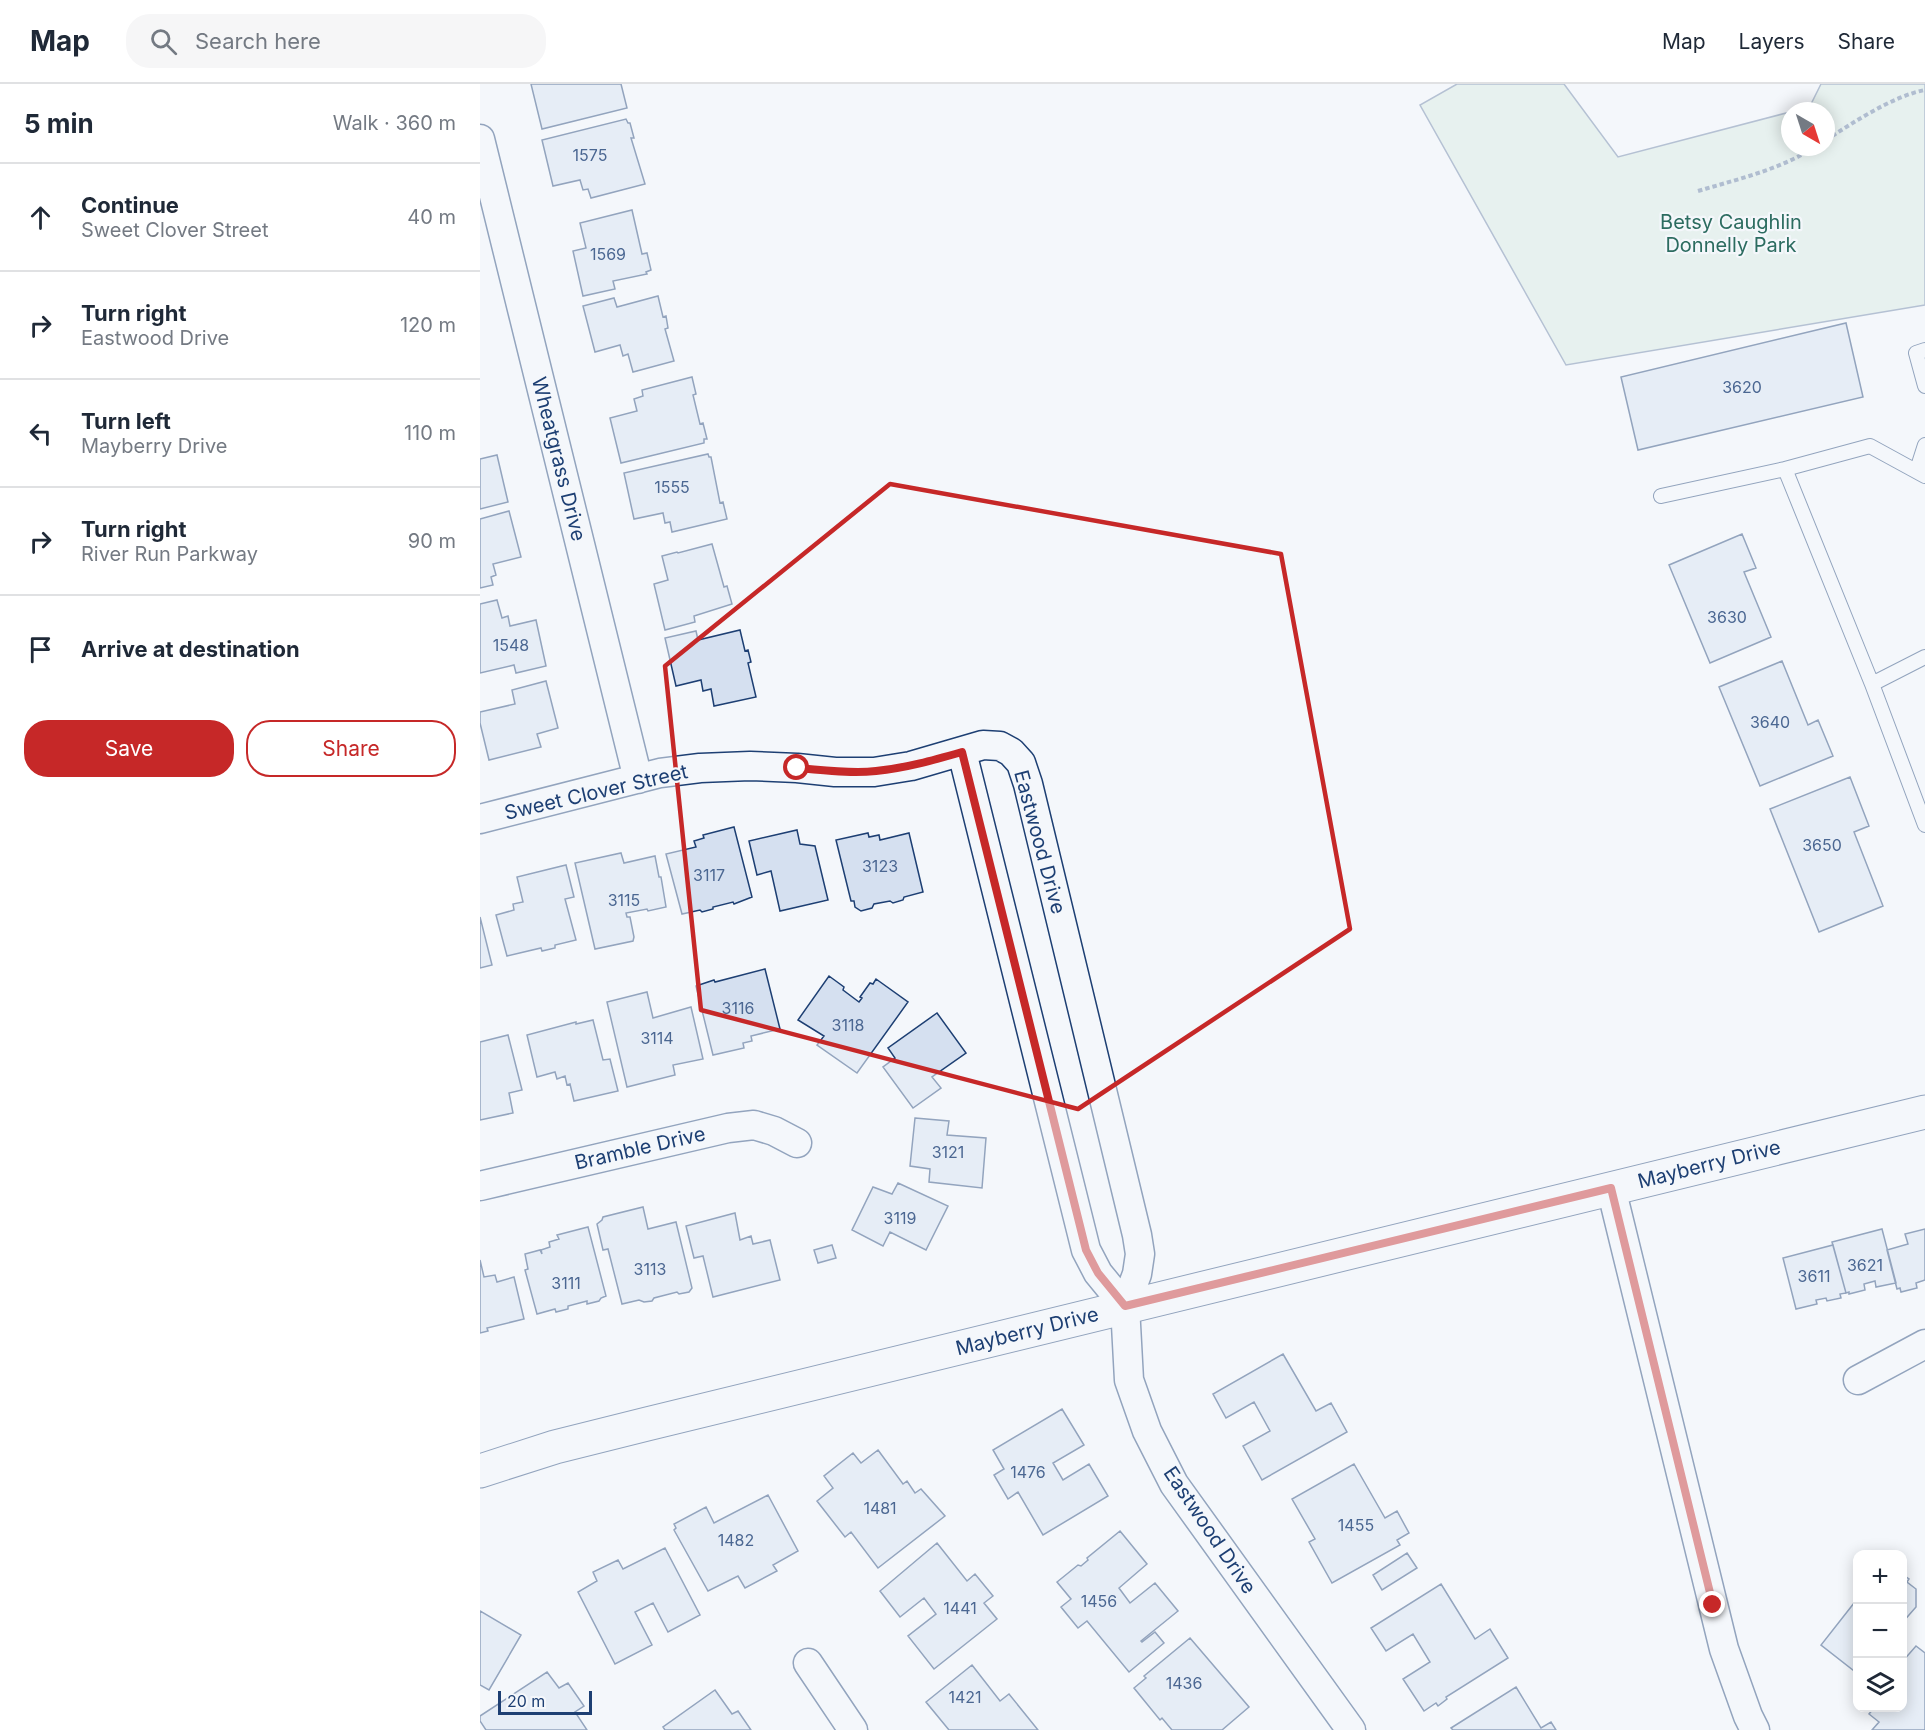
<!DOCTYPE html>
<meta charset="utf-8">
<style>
:root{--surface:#fff;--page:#f6f6f7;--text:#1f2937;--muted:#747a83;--line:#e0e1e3;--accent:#c62828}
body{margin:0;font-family:Inter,sans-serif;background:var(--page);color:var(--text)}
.controls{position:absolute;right:18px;bottom:18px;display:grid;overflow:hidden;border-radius:12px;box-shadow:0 3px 15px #0003}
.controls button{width:54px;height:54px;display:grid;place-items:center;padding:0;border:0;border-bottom:2px solid var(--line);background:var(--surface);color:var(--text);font:30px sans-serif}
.compass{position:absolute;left:1301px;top:18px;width:54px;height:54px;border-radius:50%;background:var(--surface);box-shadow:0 3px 15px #0003;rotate:141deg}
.scale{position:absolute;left:18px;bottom:15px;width:94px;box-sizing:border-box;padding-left:6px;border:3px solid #1d3f73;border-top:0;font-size:16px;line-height:21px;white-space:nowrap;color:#1d3f73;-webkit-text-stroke:4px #f4f7fb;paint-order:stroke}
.stop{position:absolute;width:18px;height:18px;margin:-14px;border:4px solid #c62828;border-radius:50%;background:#fff}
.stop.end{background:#c62828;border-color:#fff;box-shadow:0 2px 6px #0008}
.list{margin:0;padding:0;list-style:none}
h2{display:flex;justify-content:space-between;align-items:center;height:78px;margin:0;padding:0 24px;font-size:26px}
h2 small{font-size:20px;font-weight:400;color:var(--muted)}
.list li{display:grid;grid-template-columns:39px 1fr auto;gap:18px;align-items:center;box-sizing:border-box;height:108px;padding:0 24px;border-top:2px solid var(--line)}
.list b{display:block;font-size:22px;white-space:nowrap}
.list p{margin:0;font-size:20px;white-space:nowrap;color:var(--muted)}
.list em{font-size:20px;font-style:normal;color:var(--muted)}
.actions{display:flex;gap:12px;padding:18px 24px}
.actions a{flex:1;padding:14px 0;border:2px solid var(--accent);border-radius:24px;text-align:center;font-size:21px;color:var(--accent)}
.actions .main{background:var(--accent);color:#fff}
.icon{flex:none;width:33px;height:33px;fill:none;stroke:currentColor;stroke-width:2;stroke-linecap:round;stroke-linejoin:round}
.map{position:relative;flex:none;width:1445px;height:1646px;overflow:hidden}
header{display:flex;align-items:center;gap:36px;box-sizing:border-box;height:84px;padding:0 30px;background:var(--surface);border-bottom:2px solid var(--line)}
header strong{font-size:28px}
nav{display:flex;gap:33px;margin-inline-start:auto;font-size:21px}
.search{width:420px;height:54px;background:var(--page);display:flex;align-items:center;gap:15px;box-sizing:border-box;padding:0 21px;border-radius:24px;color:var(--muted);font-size:22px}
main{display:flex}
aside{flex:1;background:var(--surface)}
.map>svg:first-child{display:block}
.green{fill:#d7e8df;stroke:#687fa3;stroke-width:1.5}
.building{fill:#d5e0f0;stroke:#1d3f73;stroke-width:1.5}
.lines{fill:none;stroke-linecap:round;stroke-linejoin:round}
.service-casing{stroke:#1d3f73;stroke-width:16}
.minor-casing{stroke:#1d3f73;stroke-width:31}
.secondary-casing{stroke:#1d3f73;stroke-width:35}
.path{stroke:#5e769c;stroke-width:4;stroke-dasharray:4.5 3;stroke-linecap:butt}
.service{stroke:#f4f7fb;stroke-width:14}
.minor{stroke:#f4f7fb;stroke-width:28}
.secondary{stroke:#f4f7fb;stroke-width:33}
.route{stroke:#c62828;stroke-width:8}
.marked{fill:none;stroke:#c62828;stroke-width:4.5;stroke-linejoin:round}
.labels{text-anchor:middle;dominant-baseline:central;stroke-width:4.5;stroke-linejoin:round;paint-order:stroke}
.number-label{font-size:16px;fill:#4b6792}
.park-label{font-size:20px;fill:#2c6c60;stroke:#f4f7fb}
.street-label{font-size:20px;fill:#1d3f73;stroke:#f4f7fb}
</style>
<header>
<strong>Map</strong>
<div class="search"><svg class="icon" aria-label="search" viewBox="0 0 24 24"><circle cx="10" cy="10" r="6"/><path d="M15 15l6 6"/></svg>Search here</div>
<nav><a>Map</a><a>Layers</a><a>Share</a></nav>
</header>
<main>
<aside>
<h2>5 min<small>Walk · 360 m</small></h2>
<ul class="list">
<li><svg class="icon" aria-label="ahead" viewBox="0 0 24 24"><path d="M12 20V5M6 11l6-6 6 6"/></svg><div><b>Continue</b><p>Sweet Clover Street</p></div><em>40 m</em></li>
<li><svg class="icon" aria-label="right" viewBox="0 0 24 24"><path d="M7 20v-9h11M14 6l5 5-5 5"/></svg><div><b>Turn right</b><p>Eastwood Drive</p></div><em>120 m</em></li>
<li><svg class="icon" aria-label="left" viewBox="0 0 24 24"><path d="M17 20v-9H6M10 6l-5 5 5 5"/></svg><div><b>Turn left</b><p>Mayberry Drive</p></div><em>110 m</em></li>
<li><svg class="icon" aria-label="right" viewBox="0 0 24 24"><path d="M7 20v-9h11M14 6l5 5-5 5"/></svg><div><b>Turn right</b><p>River Run Parkway</p></div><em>90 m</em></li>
<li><svg class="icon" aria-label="arrive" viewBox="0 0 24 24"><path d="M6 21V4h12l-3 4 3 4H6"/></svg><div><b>Arrive at destination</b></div></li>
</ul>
<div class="actions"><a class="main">Save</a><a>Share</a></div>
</aside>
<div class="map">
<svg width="1445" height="1646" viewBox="0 0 1445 1646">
<rect width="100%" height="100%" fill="#f4f7fb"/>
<path class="green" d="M977 0H1084L1138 73 1310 28V63H1346V27H1313L1330 22 1341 0H1445V221L1086 281 940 21Z"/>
<path class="building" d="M51 0H141L147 24 62 45Z
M146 35 148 39H150L154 54H151L165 100 111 114 108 105 103 106 100 96 73 102 62 56Z
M152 126 162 170 167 169 171 186 166 188 167 190 133 197 135 205 103 212 93 167 106 164 100 139Z
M178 212 183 233 186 232 188 244 185 245 194 277 153 288 148 270 143 272 140 261 115 268 103 222 134 214 137 223Z
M1366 239 1383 313 1158 366 1141 293Z
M212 293 216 310 213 311 220 340 223 339 227 355H224V359L141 379 130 334 157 327 154 315 163 312 162 306Z
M228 370 229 373H231L240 419 243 418 247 435 192 448 190 438 185 439 183 429 154 435 144 389Z
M17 371 28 418 0 425V375Z
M29 427 41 473 13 480 16 491 11 493 13 501 0 504V435Z
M1262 450 1276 484 1264 488 1291 553 1230 579 1189 481Z
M232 460 244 503 247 502 252 520 214 532 215 538 185 546 174 500 188 496 182 472 197 468 198 469Z
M17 516 22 534 28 532 30 542 56 536 66 582 36 589 34 581 0 589V520Z
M260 546 265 567 268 566 271 578 268 579 276 613 234 622 231 605 223 607 221 596 196 602 185 554 216 547 218 556Z
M1302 577 1328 641 1338 636 1353 672 1280 702 1239 603Z
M66 597 78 644 57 650 61 663 9 676 0 639V628L35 620 32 606Z
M1370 693 1389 742 1374 748 1403 822 1339 848 1290 725Z
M254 743 272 813 254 820 253 818 233 823V825L222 828 220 826 202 830 186 770 216 763 214 757 224 754 223 751Z
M317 746 320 760 335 762 348 816 300 827 291 787 277 791 269 757Z
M388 749 389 753 399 751 400 756 429 749 443 808 424 813 423 816 413 819 410 817 394 820 392 824 381 827 375 823 374 817H371L356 756Z
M141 769 144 779 175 772 179 793H181L186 823 168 827 167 825 146 829 147 833H150L154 853 153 857 115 865 95 779Z
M86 781 94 813 85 815 96 856 75 861V864L62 867 61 864 27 872 16 831 34 826 33 820 43 818 37 793Z
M0 833 12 881 0 884Z
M285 885 300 945 271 952 272 957 263 959 264 964 233 971 216 902 234 896 235 898Z
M349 892 364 903 363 906 379 918 382 914 380 913 390 899 393 900 396 895 428 918 377 989 337 961 344 952 318 936Z
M167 908 173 934 211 923 223 975 193 981 195 991 147 1003 127 918Z
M457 929 486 969 452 993 461 1004 433 1024 403 983 415 974 408 964Z
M113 936 123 976 130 975 138 1007 94 1017 90 1000 87 1001 85 992 77 995 75 988 57 993 47 951 96 938V940Z
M28 951 42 1006 29 1009 33 1029 0 1036V958Z
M435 1034 469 1037 467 1051 506 1054 502 1104 449 1098 450 1085 430 1082Z
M418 1099 468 1122 446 1166 410 1148 403 1162 372 1146 393 1103 412 1110Z
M163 1123 168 1145 196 1138 212 1204 209 1208 199 1210 197 1208 174 1214 172 1217 164 1218 159 1216 142 1220 128 1165 123 1166 117 1140 122 1136 123 1133Z
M255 1129 260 1156 271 1152 273 1160 290 1156 300 1196 233 1213 223 1172 214 1174 206 1142Z
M108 1143 126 1212 121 1214 119 1217 107 1220V1217L88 1222V1225L76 1228 75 1225 57 1230 45 1186 48 1185 45 1170 60 1166 62 1170 61 1166 70 1163 69 1158 79 1155 77 1151Z
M1402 1145 1416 1199 1396 1203 1395 1197 1384 1200 1385 1206 1369 1210V1208L1366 1209 1352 1158Z
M1445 1145V1196L1436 1199 1437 1204 1421 1208 1420 1204 1417 1205 1407 1166 1428 1160 1425 1150Z
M352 1161 356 1174 338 1179 334 1166Z
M1353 1161 1366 1209 1360 1210 1361 1214 1347 1217 1346 1214 1336 1216 1337 1220 1316 1225 1303 1174Z
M0 1176 4 1193 15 1191 17 1198 34 1193 44 1235 7 1244 8 1247 0 1249Z
M803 1270 836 1327 851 1319 867 1348 782 1396 763 1362 790 1347 774 1318 746 1334 733 1310Z
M582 1325 604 1361 573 1379 583 1396 609 1380 628 1412 563 1451 538 1408 528 1415 514 1391 524 1385 513 1366Z
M398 1366 423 1400 427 1397 435 1409 441 1405 465 1432 398 1484 371 1448 365 1453 337 1417 353 1404 344 1392 373 1369 381 1379Z
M874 1380 905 1434 917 1427 929 1449 917 1456 920 1461 852 1499 829 1458 835 1455 812 1415Z
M288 1411 318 1467 293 1481 297 1487 265 1504 258 1492 228 1507 194 1446 196 1444 194 1440 226 1423 234 1439Z
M640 1447 667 1480 639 1504 650 1519 675 1499 698 1527 661 1557 662 1558 675 1548 684 1559 649 1588 607 1537 598 1544 581 1523 591 1515 577 1498 598 1481 601 1482 608 1476 607 1474Z
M457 1459 487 1497 495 1490 513 1512 504 1519 517 1535 454 1585 428 1552 456 1530 444 1514 420 1533 400 1507Z
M185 1464 220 1531 188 1548 173 1519 155 1528 172 1561 135 1580 98 1508 117 1497 113 1488 138 1476 143 1485Z
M927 1469 937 1484 902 1506 893 1491Z
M1422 1490 1429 1495 1427 1498 1436 1505V1523L1422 1539Z
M961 1500 995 1555 1010 1545 1028 1574 966 1613 967 1615 958 1622 956 1619 944 1627 923 1595 950 1578 933 1550 906 1567 891 1544Z
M1378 1514V1590L1341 1561Z
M0 1527 41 1551 9 1606 0 1601Z
M710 1554 769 1623 742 1646H692L682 1634 680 1636 654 1604 666 1594 664 1592Z
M1436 1562 1445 1569V1646H1392L1399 1638 1389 1630 1394 1624H1422V1578Z
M492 1581 520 1617 529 1610 558 1646H469L446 1618Z
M67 1588 79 1604 88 1599 104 1622 95 1628 107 1646H6L0 1637V1632Z
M1036 1603 1061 1644 1071 1638 1076 1646H973L971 1644Z
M235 1606 252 1630 258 1627 271 1646H185L183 1643Z"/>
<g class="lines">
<defs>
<path id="service" d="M1445 266 1436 269 1445 302
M1437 386 1445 361
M1445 392 1390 362 1305 385 1392 600 1445 741
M1181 412 1305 385
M1392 600 1445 573"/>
<path id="minor" d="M0 55 158 695
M482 668 606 1166 618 1189 645 1222
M0 735 180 689 220 684 270 682 317 684 355 688H394L431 682 503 661 520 662 531 668 541 679 548 700 657 1151 660 1170 657 1190 645 1222 649 1296 667 1347 694 1400 871 1646
M0 1102 248 1044 274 1041 294 1047 317 1059
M1131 1104 1244 1565 1268 1632 1275 1646
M1378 1296 1445 1260
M328 1579 373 1646"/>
<path id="secondary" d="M0 1387 75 1363 167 1340 1445 1028"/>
</defs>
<use href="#service" class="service-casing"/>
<use href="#minor" class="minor-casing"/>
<use href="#secondary" class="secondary-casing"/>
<path class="path" d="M1346 56C1374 38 1413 12 1445 6
M1218 107C1258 95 1299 86 1335 63"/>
<use href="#service" class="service"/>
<use href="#minor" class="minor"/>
<use href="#secondary" class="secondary"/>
</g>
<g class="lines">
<path class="route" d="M317 684C343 686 370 690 396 687 426 684 454 676 482 668L606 1166 618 1189 645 1222 1131 1104 1233 1521"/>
</g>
<path d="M0 0H1445V1646H0ZM410 400 801 470 870 845 598 1025 221 926 185 582Z" fill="#f4f7fb" fill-opacity=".55" fill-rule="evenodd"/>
<path class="marked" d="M410 400 801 470 870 845 598 1025 221 926 185 582Z"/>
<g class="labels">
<g class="number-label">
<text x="110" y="71">1575</text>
<text x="128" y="170">1569</text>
<text x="1262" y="303">3620</text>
<text x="192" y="403">1555</text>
<text x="1247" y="533">3630</text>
<text x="31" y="561">1548</text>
<text x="1290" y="638">3640</text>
<text x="1342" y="761">3650</text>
<text x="400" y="782">3123</text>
<text x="229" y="791">3117</text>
<text x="144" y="816">3115</text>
<text x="258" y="924">3116</text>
<text x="368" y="941">3118</text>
<text x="177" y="954">3114</text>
<text x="468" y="1068">3121</text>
<text x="420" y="1134">3119</text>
<text x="1385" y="1181">3621</text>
<text x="170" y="1185">3113</text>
<text x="1334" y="1192">3611</text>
<text x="86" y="1199">3111</text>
<text x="548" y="1388">1476</text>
<text x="400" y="1424">1481</text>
<text x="876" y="1441">1455</text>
<text x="256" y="1456">1482</text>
<text x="619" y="1517">1456</text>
<text x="480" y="1524">1441</text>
<text x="704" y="1599">1436</text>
<text x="485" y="1613">1421</text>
</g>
<g class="park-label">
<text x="1251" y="138">Betsy Caughlin<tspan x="1251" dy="23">Donnelly Park</tspan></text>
</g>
<g class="street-label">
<text transform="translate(79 375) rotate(76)">Wheatgrass Drive</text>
<text transform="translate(116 708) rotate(-13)">Sweet Clover Street</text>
<text transform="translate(560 758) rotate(75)">Eastwood Drive</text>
<text transform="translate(160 1064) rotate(-13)">Bramble Drive</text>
<text transform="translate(1229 1080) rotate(-14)">Mayberry Drive</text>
<text transform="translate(547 1247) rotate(-14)">Mayberry Drive</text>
<text transform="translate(730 1446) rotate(56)">Eastwood Drive</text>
</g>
</g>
</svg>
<div class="controls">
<button>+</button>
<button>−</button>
<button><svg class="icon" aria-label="layers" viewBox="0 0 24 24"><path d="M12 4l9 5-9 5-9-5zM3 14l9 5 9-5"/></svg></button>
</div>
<svg class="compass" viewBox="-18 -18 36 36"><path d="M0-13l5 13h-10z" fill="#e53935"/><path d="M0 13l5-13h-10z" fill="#747a83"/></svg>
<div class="scale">20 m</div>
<div class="stop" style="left:317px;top:684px"></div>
<div class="stop end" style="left:1233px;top:1521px"></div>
</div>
</main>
